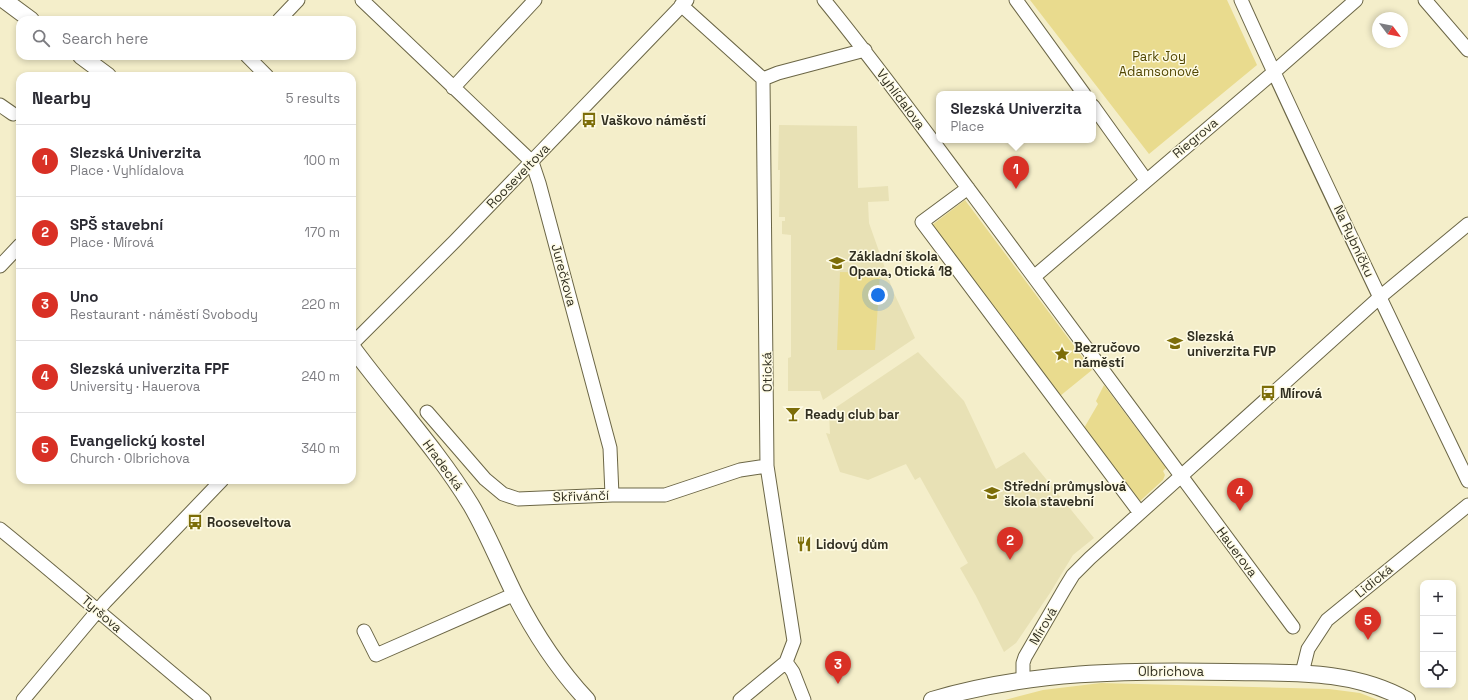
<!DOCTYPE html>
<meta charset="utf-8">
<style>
:root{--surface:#fff;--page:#f2f2f3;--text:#2b2b33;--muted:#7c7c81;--line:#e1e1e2;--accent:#d93025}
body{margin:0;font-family:"Space Grotesk",sans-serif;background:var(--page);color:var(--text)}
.controls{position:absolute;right:12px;bottom:12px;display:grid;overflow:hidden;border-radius:8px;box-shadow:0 2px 6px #0003}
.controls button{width:36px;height:36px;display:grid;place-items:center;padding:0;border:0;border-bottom:1px solid var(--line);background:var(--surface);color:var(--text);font:20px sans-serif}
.compass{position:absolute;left:1372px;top:12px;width:36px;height:36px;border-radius:50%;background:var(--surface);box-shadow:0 2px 6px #0003;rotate:122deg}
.you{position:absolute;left:878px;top:295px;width:14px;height:14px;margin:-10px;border:3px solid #fff;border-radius:50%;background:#1a73e8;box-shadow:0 0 0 6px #1a73e833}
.badge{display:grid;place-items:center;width:26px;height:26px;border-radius:50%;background:var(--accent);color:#fff;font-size:13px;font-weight:700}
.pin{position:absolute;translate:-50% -33px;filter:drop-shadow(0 1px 2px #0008)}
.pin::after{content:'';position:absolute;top:21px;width:14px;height:12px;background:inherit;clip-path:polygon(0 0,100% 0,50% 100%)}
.popup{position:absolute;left:936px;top:91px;width:160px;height:52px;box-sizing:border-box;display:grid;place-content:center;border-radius:8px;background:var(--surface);filter:drop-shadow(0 1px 3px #0005);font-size:13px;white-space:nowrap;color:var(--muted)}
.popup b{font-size:15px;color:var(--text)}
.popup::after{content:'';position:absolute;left:50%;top:100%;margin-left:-8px;border:8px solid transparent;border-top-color:var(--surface)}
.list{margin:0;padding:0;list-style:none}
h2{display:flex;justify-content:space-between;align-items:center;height:52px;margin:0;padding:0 16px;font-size:17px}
h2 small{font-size:13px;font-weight:400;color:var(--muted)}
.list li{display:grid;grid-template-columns:26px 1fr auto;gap:12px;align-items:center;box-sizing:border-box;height:72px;padding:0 16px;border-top:1px solid var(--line)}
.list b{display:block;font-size:15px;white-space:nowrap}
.list p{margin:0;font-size:13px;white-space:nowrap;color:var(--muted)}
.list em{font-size:13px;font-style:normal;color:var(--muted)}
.icon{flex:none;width:22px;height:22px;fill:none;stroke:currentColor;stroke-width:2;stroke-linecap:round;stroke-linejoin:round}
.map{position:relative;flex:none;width:1468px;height:700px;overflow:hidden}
.search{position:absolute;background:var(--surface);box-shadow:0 2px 6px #0003;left:16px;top:16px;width:340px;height:44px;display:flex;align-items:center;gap:10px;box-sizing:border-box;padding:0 14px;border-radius:12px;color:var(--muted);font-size:15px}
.panel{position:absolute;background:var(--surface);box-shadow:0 2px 6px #0003;left:16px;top:72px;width:340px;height:412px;border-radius:12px}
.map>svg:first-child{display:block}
.built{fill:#e8e1b5}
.green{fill:#e9db8e}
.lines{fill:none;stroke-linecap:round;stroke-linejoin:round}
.minor-casing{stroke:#6b6646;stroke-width:15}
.major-casing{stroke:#6b6646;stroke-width:18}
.minor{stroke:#fff;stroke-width:13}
.major{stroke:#fff;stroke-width:16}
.labels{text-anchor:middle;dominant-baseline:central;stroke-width:3;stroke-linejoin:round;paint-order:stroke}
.park-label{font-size:13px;fill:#514600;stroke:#fefbe5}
.street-label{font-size:13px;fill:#312f21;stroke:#fefbe5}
.poi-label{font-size:13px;font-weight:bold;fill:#312f21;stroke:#fefbe5;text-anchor:start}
</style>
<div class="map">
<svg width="1468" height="700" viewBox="0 0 1468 700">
<rect width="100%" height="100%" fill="#f4eeca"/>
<path class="built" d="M779 125 857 126 858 188 888 186 889 201 868 202 869 223 893 291 915 338 823 400 820 391H788V358L791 357V235L782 234V221H785V217H779L780 170H778Z
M918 352 964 401 996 469 1024 452 1094 538 1073 555 1050 593 1016 643 1004 652 976 596 960 568 968 563 920 477 915 480 906 464 868 480 840 472 826 433 830 434 829 412Z"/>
<path class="green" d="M1030 0H1227L1257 65 1149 154Z
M965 200 1092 370 1060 396 932 225Z
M840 272 880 273 875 350H837Z
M1104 385 1166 468 1163 471 1165 475 1163 480 1140 501 1084 428 1098 404 1096 401Z
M1101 683 1329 689 1360 693 1378 700H1005L1043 690Z"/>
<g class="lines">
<defs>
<path id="minor" d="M362 0 532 162 539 183 610 448 612 495
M824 0C878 66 928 135 979 203 1085 344 1188 486 1293 627
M1016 0 1084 94
M1241 0C1314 162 1391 321 1468 481
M1425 0 1468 50
M681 5 763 79 778 73 865 50
M279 20 298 0
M247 56 267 76
M763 79 767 466 794 641 786 662
M453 88 535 0
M0 105 13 114
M1093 106 1146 180
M968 188 922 222 1140 513
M0 266 20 245
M1035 276 1274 72 1356 0
M352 344 455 241 687 0
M427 412 485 479 503 494 518 499 612 495H665L740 470 767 466
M0 529C69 585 135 643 204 700
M364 631 376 655 515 594
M786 662 793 672 804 700
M1302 673 1308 649 1327 620 1468 505
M1023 680V663L1025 657 1065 588 1073 575 1090 558 1380 297 1468 224
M23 700 105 602 222 480
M740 700 786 662"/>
<path id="major" d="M4 0 31 20
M81 56 108 76
M352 347C391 400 437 449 471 505 488 534 500 565 515 595 534 632 558 669 587 700
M932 700C1029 671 1129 670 1230 672 1291 673 1352 669 1407 700"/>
</defs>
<use href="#minor" class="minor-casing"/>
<use href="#major" class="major-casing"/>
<use href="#minor" class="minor"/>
<use href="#major" class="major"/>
</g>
<defs>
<symbol id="bus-bare" viewBox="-9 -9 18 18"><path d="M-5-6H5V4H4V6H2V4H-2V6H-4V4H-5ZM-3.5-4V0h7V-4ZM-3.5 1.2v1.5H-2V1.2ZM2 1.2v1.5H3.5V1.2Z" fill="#7c6d08" stroke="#fefbe5" stroke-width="2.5" paint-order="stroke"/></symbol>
<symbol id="school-bare" viewBox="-9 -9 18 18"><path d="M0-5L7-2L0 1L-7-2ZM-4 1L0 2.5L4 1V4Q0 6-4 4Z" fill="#7c6d08" stroke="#fefbe5" stroke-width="2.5" paint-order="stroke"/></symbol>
<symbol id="university-bare" viewBox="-9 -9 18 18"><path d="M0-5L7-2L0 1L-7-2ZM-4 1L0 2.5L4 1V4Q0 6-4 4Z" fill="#7c6d08" stroke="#fefbe5" stroke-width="2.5" paint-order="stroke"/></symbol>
<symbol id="sight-bare" viewBox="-9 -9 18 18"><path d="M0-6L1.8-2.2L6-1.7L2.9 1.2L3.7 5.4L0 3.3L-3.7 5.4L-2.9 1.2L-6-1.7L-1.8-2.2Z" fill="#7c6d08" stroke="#fefbe5" stroke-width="2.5" paint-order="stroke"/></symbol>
<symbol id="bar-bare" viewBox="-9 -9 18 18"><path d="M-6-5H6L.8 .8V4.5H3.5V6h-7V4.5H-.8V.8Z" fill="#7c6d08" stroke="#fefbe5" stroke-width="2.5" paint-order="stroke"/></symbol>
<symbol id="restaurant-bare" viewBox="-9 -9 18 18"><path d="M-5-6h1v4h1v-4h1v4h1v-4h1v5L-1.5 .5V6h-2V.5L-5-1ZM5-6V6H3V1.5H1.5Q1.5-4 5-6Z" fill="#7c6d08" stroke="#fefbe5" stroke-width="2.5" paint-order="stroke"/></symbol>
</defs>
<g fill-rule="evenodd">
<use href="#bus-bare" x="578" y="109" width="22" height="22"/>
<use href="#school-bare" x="826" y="252" width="22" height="22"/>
<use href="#university-bare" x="1164" y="332" width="22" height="22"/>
<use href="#sight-bare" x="1051" y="343" width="22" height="22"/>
<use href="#bus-bare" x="1257" y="382" width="22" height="22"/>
<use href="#bar-bare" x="782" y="403" width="22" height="22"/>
<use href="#school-bare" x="981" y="482" width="22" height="22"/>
<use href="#bus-bare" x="184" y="511" width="22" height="22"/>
<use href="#restaurant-bare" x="793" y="533" width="22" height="22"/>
</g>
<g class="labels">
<g class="park-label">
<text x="1159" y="56">Park Joy<tspan x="1159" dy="15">Adamsonové</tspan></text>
</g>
<g class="street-label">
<text transform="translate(901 99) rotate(53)">Vyhlídalova</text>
<text transform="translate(1195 138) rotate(-40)">Riegrova</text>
<text transform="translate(518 176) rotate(-46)">Rooseveltova</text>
<text transform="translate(1354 241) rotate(65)">Na Rybníčku</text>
<text transform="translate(564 275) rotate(75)">Jurečkova</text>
<text transform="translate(767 372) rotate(-91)">Otická</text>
<text transform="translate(443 465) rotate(54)">Hradecká</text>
<text transform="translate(581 496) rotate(-2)">Skřivánčí</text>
<text transform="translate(1237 552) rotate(53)">Hauerova</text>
<text transform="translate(1374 581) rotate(-39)">Lidická</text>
<text transform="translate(102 614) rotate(41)">Tyršova</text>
<text transform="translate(1043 626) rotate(-60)">Mírová</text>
<text x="1171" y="671">Olbrichova</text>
</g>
<g class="poi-label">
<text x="601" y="120">Vaškovo náměstí</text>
<text x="849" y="256">Základní škola<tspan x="849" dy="15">Opava, Otická 18</tspan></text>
<text x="1187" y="336">Slezská<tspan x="1187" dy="15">univerzita FVP</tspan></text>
<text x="1074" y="347">Bezručovo<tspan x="1074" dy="15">náměstí</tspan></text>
<text x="1280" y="393">Mírová</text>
<text x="805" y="414">Ready club bar</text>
<text x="1004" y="486">Střední průmyslová<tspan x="1004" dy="15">škola stavební</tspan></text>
<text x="207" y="522">Rooseveltova</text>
<text x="816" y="544">Lidový dům</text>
</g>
</g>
</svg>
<div class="controls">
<button>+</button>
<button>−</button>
<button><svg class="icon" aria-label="locate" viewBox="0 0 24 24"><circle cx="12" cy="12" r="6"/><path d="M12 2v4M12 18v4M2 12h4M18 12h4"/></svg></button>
</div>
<svg class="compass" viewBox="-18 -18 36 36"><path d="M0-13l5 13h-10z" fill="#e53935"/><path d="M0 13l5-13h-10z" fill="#7c7c81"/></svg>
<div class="you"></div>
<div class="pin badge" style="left:1016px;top:189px">1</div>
<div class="popup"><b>Slezská Univerzita</b>Place</div>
<div class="pin badge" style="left:1010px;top:560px">2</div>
<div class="pin badge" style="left:838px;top:684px">3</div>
<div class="pin badge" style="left:1240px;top:511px">4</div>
<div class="pin badge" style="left:1368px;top:640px">5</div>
<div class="search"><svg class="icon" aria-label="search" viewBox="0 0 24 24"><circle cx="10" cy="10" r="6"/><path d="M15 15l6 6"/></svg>Search here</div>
<section class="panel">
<h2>Nearby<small>5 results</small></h2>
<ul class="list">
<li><span class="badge">1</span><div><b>Slezská Univerzita</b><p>Place · Vyhlídalova</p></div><em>100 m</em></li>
<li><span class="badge">2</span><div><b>SPŠ stavební</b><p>Place · Mírová</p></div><em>170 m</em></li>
<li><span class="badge">3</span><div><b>Uno</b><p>Restaurant · náměstí Svobody</p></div><em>220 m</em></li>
<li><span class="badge">4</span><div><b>Slezská univerzita FPF</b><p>University · Hauerova</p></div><em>240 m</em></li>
<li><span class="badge">5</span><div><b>Evangelický kostel</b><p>Church · Olbrichova</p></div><em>340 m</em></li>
</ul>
</section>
</div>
